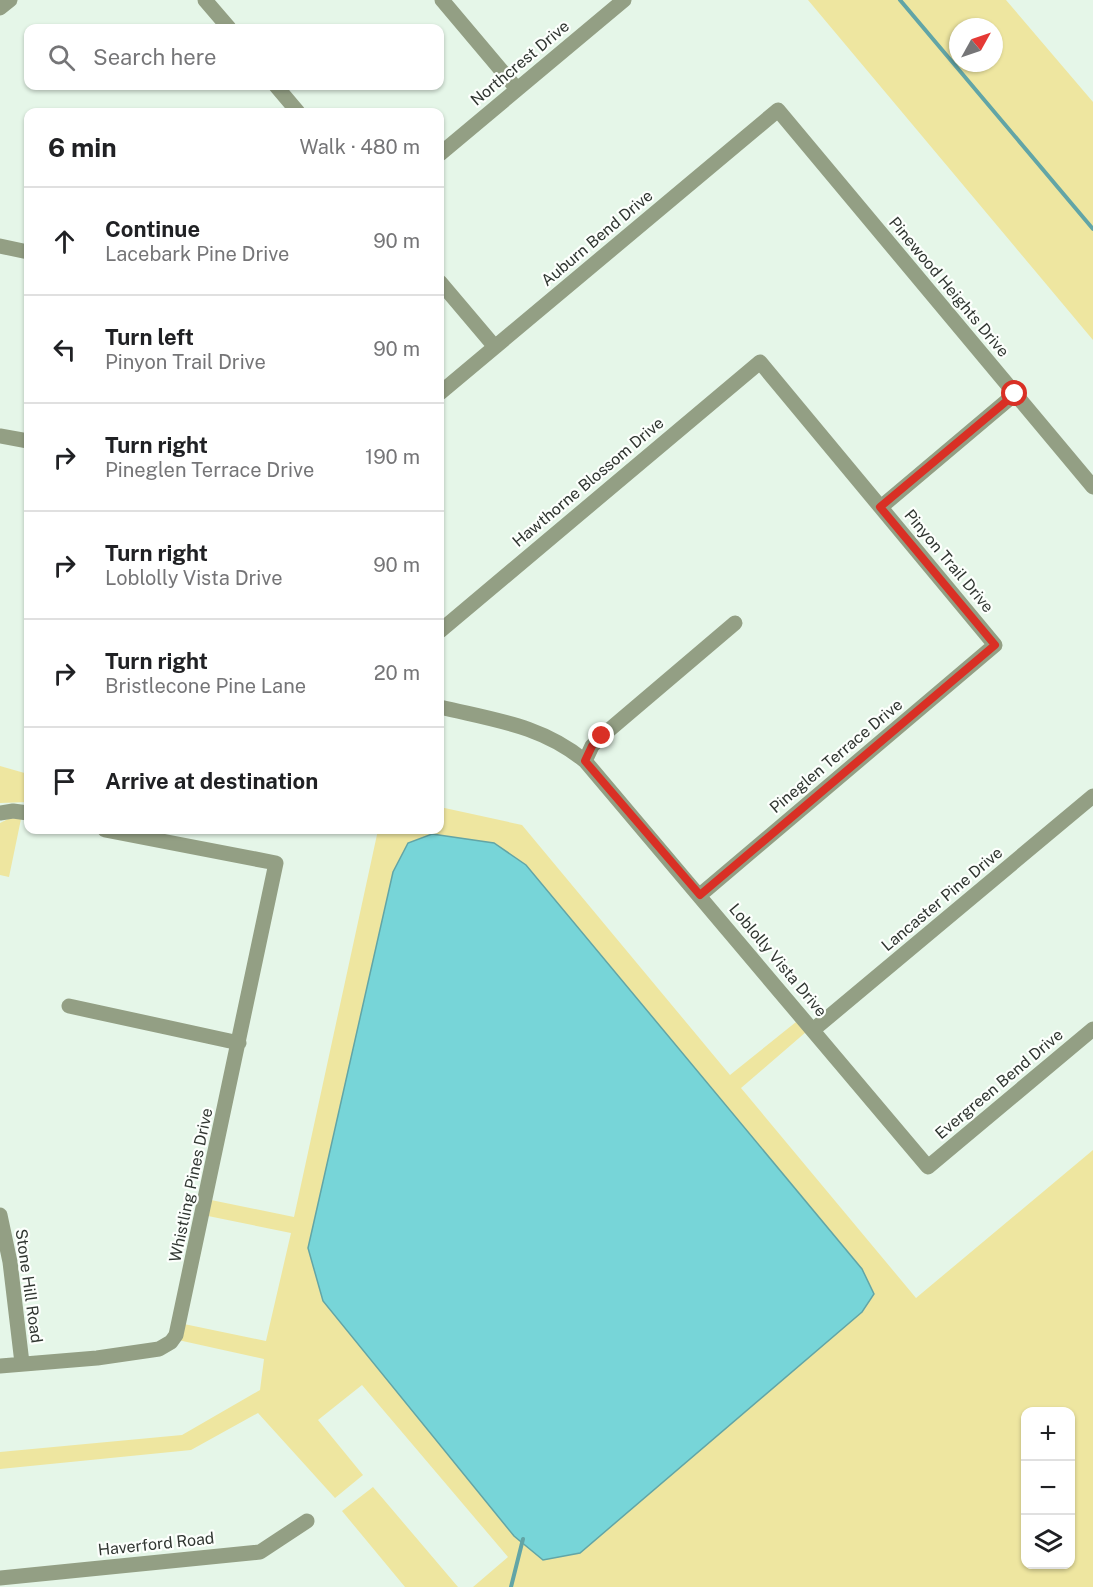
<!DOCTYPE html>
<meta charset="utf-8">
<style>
:root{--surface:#fff;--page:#f6f6f6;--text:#202124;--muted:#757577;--line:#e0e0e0}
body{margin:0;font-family:"Public Sans",sans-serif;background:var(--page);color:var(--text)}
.controls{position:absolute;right:18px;bottom:18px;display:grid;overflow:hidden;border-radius:12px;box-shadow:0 2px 4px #0004}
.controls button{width:54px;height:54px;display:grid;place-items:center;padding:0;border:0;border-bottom:2px solid var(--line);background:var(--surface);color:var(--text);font:30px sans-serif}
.compass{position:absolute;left:949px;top:18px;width:54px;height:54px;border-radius:50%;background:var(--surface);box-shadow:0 2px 4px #0004;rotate:50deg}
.stop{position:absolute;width:18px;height:18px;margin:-14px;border:4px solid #d93025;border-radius:50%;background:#fff}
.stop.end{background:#d93025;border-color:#fff;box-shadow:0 2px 6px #0008}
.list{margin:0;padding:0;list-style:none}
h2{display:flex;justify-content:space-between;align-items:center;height:78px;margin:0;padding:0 24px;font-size:26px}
h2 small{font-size:20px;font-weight:400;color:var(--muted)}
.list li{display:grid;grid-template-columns:39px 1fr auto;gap:18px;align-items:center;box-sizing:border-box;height:108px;padding:0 24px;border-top:2px solid var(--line)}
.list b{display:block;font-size:22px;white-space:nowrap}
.list p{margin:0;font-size:20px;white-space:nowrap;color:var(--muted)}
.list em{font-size:20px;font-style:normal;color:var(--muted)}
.icon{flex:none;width:33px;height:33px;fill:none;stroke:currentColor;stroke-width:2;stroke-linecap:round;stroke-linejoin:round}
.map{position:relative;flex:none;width:1093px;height:1587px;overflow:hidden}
.search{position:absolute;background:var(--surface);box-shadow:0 2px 4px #0004;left:24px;top:24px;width:420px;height:66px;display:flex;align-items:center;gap:15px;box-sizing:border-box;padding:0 21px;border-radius:12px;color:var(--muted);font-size:22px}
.panel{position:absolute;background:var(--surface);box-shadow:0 2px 4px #0004;left:24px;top:108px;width:420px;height:726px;border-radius:12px}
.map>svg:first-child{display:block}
.green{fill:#eee6a0;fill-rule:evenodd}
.water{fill:#77d5d8;stroke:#62a5a6;stroke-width:1.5}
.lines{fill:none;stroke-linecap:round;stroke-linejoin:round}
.stream{stroke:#62a5a6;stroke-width:4}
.street{stroke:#939f84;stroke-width:15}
.route{stroke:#d93025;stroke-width:8}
.labels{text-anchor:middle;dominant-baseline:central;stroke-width:4.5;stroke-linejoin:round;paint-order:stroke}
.street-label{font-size:16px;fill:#303631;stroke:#fcfffc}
</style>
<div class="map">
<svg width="1093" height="1587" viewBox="0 0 1093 1587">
<rect width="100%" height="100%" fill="#e5f6e8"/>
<path class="green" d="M808 0H1006L1093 102V340ZM958 27H994V63H958Z
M0 766 28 774V802L0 803Z
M440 807 522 825 730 1075 796 1022 806 1032 741 1088 916 1298 1093 1150V1587H473L508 1557 362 1385 318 1420 363 1475 335 1498 258 1413 191 1450 0 1469V1452L182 1435 260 1390 264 1359 178 1340 184 1324 266 1341 291 1233 208 1216 211 1200 294 1217 378 830H440ZM1026 1412H1070V1564H1026Z
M10 818 21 819 9 877 0 875V823Z
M373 1487 458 1587H405L342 1511Z"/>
<path class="water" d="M432 834 494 843 526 865 862 1269 874 1294 862 1312 580 1553 543 1560 514 1536 323 1301 308 1248 393 872 408 843Z"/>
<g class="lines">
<path class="stream" d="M900 0 1093 229
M511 1587 523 1539"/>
<path class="street" d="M205 0 229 28
M442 0 517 89
M0 8 10 0
M276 86 298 112
M440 154 624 0
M0 246 28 252
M440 282 495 347
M440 393 778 110 1093 487
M0 436 28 441
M881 507 1015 394
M440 631 760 362 995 645 700 895
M440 707C494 720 541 725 585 761L928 1167 1093 1029
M585 761 592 746 602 736 735 623
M0 813 13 811 28 813
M69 1006 239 1043
M813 1030 1093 796
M0 1215 10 1262 22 1363
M0 1366 97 1358 159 1349 171 1342 176 1335 276 863 105 830
M0 1578 260 1552 307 1521"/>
</g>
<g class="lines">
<path class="route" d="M602 736 592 746 585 761 700 895 995 645 880 507 1015 394"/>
</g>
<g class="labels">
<g class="street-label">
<text transform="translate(520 63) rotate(-40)">Northcrest Drive</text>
<text transform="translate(597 238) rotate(-40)">Auburn Bend Drive</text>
<text transform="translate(949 287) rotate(50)">Pinewood Heights Drive</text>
<text transform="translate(588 482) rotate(-40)">Hawthorne Blossom Drive</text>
<text transform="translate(949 561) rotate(50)">Pinyon Trail Drive</text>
<text transform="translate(836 756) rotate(-40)">Pineglen Terrace Drive</text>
<text transform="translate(942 899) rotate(-40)">Lancaster Pine Drive</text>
<text transform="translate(778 960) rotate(50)">Loblolly Vista Drive</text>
<text transform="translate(999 1084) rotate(-40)">Evergreen Bend Drive</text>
<text transform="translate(191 1185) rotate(-78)">Whistling Pines Drive</text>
<text transform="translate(29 1286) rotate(82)">Stone Hill Road</text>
<text transform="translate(156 1544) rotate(-6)">Haverford Road</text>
</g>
</g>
</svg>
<div class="controls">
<button>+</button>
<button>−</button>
<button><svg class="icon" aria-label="layers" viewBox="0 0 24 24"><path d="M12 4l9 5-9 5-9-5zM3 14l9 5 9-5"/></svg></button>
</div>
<svg class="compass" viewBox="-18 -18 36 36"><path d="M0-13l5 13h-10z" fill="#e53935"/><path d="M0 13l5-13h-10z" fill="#757577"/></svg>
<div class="stop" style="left:1015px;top:394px"></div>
<div class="stop end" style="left:602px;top:736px"></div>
<div class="search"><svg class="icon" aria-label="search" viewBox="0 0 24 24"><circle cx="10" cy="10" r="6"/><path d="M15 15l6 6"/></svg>Search here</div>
<section class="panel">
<h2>6 min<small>Walk · 480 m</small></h2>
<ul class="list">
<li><svg class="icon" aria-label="ahead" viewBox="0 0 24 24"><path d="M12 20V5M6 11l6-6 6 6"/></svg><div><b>Continue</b><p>Lacebark Pine Drive</p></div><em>90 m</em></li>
<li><svg class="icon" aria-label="left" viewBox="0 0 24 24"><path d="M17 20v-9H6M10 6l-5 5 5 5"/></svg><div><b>Turn left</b><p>Pinyon Trail Drive</p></div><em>90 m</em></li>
<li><svg class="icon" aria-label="right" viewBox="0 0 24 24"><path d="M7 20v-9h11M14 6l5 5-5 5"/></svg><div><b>Turn right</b><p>Pineglen Terrace Drive</p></div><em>190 m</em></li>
<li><svg class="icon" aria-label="right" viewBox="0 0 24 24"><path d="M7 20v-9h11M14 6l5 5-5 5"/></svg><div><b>Turn right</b><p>Loblolly Vista Drive</p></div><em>90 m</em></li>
<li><svg class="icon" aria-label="right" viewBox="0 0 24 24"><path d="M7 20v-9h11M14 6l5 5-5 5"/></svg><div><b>Turn right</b><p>Bristlecone Pine Lane</p></div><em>20 m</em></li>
<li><svg class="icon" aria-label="arrive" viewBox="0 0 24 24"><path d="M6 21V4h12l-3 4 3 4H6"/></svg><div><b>Arrive at destination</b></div></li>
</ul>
</section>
</div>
